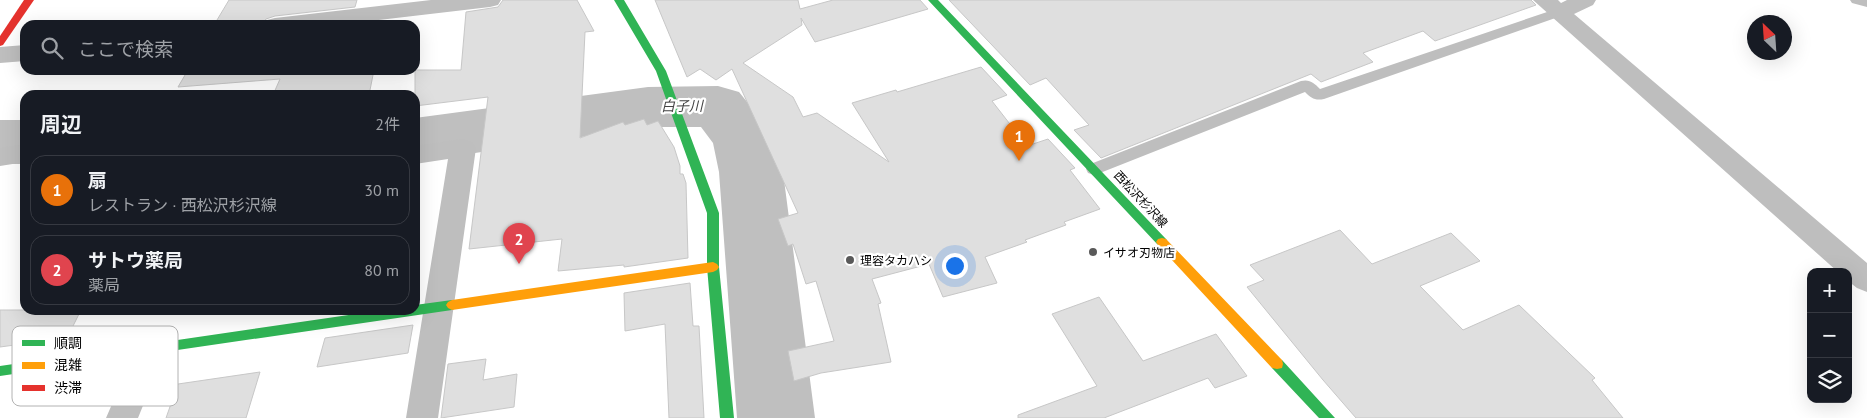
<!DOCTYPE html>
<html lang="ja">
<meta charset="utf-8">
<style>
:root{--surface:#171b24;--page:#242831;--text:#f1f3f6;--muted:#9ea1a6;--line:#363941;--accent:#0f766e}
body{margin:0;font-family:"PT Sans","Noto Sans JP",sans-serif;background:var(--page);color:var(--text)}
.controls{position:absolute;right:15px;bottom:15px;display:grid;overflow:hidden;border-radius:10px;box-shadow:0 5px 20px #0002}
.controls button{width:45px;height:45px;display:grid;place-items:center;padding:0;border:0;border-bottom:1px solid var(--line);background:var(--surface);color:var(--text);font:25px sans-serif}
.compass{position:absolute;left:1747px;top:15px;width:45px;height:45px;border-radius:50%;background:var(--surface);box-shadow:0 5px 20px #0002;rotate:335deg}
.you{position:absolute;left:954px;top:265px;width:18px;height:18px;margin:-12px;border:4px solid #fff;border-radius:50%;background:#1a73e8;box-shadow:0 0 0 8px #1a73e833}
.badge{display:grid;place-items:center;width:32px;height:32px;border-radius:50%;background:var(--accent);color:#fff;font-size:16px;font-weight:700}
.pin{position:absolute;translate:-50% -41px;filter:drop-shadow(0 1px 2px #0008)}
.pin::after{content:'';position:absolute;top:26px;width:18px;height:15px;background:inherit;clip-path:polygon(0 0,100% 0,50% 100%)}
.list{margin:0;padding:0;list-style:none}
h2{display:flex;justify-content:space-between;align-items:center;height:65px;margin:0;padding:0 20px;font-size:21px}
h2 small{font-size:16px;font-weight:400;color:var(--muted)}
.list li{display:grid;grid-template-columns:32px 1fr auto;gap:15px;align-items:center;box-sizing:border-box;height:70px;margin:0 10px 10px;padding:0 10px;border:1px solid var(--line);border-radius:15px}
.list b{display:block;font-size:19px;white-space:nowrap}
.list p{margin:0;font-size:16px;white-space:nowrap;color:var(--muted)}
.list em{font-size:16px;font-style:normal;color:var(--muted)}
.icon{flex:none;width:28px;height:28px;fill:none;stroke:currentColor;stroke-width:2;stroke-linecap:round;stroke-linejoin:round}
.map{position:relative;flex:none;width:1867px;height:418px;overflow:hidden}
.search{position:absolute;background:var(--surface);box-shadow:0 5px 20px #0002;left:20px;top:20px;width:400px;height:55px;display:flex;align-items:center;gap:12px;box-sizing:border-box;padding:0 18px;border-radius:15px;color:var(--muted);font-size:19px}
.panel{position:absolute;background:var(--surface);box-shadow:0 5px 20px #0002;left:20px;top:90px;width:400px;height:225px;border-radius:15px}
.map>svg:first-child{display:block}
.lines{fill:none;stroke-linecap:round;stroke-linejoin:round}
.river{fill:#bfbfbf;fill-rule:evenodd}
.building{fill:#dfdfdf;stroke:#c7c7c7}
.lane{fill:#bebebe;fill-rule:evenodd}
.street{fill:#bebebe;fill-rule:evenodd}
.fast{fill:#30b455;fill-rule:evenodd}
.slow{fill:#ff9f0a;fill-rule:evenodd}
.jam{fill:#e5322d;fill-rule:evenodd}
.poi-dot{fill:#595959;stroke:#fff;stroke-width:2}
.labels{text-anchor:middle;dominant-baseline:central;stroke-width:4.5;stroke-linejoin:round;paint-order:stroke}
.street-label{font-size:12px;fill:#000;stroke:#fff}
.poi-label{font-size:12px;fill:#000;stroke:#fff;text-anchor:start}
.water-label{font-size:14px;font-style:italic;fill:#444;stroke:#fff}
.key{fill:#fff;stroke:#b2b2b2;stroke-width:1}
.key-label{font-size:14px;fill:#000}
</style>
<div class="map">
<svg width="1867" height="418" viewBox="0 0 1867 418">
<rect width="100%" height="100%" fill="#fff"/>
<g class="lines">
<path class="river" d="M718 86 739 92 765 124 774 139 783 172 815 418H737L719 172 713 143 701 127H648L415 162V118L648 87Z
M0 120H25V164H0Z"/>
</g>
<path class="building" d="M229 0H357L355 7 275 16 266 19 261 25H214Z
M503 0H577L594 31 585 32 580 138 623 122 625 125 644 119 647 125 658 121 674 147 680 166V174H683L686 183 688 258 624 267V265L558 271 562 239 469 249 488 97 415 106V70H461L466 12 498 7Z
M655 0H798L800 9 833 0H920L928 9 815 42 801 18 802 25 743 63 793 97 803 117 817 113 889 162 852 103 896 90 897 92 981 67 1007 95 992 101 1027 146 1048 139 1075 168 1070 170 1100 209 1064 222 1066 225 1025 240 1027 242 985 257 997 283 943 297 929 264 872 279 881 303 878 304 891 362 821 373 794 381 788 351 834 341 816 281 806 284 793 244 788 246 778 219 798 213 732 69 716 80 700 69 687 77Z
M949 0H1531L1536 5 1435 41 1423 31 1363 53 1373 62 1321 82 1311 74 1101 158 1074 130 1089 125 1046 78 1030 85Z
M188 70H374L369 95H273L280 79 178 87Z
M1340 230 1372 264 1451 233 1480 261 1420 286 1463 330 1519 305 1595 378 1592 380 1623 418H1356L1323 380 1247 287 1264 280 1250 265Z
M690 283 693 326H699L704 418H669L665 324 625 331 624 293Z
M1099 297 1143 361 1216 334 1247 376 1215 388 1208 378 1104 418H1018V415L1097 386 1052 314Z
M0 310H81L67 338 0 347Z
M413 325 408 353 317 367 325 338Z
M486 359 483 380 517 374 514 407 441 418 448 364Z
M260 372 246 418H166L178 384Z"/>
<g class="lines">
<path class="lane" d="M1850 0H1867V7L1852 3Z
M1559 8 1564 9 1566 12 1564 15 1324 99C1315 101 1311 98 1305 92L1100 173 1094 175 1088 173 1086 169 1088 165 1301 81C1310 79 1314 83 1320 89Z"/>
<path class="street" d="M431 0H501L498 5 490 7 336 25H263L267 20 275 18Z
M1533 0H1558L1561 3 1567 0H1596L1593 5 1574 14 1867 263V292L1857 288 1848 281V272H1838Z
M25 45V61L0 63V47Z
M463 139 472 142 476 148 438 418H406L448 159 415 164V146Z
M25 144V162L0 166V148Z
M150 338 161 342 165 351 138 418H106L139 342Z"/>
<path class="fast" d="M614 0H624L666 71 719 213V267L734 418H720L707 267V213L656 71Z
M928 0H938L1166 239 1168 242 1166 245H1158Z
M452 300 456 302 458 305 456 308 452 310 0 376V366L383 310H415V305Z
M1277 359 1282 360 1335 418H1319L1272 368 1271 364 1272 360Z"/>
<path class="slow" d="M1162 238 1166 239 1282 360 1283 364 1282 368 1277 369 1272 368 1158 245 1156 242 1158 239Z
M713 262 717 264 719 267 717 270 713 272 452 310 448 308 446 305 448 302 452 300Z"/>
<path class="jam" d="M24 0H34L3 45 0 46V36Z"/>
</g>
<g class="poi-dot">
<circle cx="1093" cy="252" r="5"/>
<circle cx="850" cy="260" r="5"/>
</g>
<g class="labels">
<g class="street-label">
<text transform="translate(1141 199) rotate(47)">西松沢杉沢線</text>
</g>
<g class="poi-label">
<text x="1103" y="252">イサオ刃物店</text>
<text x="860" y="260">理容タカハシ</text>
</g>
<g class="water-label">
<text transform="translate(682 106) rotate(-1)">白子川</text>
</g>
</g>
<rect x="12" y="326" width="166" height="80" rx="8" class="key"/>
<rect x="22" y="340" width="23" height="6" fill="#30b455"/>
<rect x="22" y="362" width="23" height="7" fill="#ff9f0a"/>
<rect x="22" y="385" width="23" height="6" fill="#e5322d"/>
<g class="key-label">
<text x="54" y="348">順調</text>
<text x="54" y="370">混雑</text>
<text x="54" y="393">渋滞</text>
</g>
</svg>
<div class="controls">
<button>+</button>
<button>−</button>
<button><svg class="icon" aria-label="layers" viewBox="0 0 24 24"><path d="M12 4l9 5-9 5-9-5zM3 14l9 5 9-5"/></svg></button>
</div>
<svg class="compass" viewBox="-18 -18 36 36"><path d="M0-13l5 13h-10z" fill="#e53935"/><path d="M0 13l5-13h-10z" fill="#9ea1a6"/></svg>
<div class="you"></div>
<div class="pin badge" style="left:1019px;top:161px;background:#e8710a">1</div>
<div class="pin badge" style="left:519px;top:264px;background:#e0444e">2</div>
<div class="search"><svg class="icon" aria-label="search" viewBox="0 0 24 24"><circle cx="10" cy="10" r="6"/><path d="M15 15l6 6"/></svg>ここで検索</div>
<section class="panel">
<h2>周辺<small>2件</small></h2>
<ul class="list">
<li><span class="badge" style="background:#e8710a">1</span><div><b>扇</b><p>レストラン · 西松沢杉沢線</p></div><em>30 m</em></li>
<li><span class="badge" style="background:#e0444e">2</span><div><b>サトウ薬局</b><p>薬局</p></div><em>80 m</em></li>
</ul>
</section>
</div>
